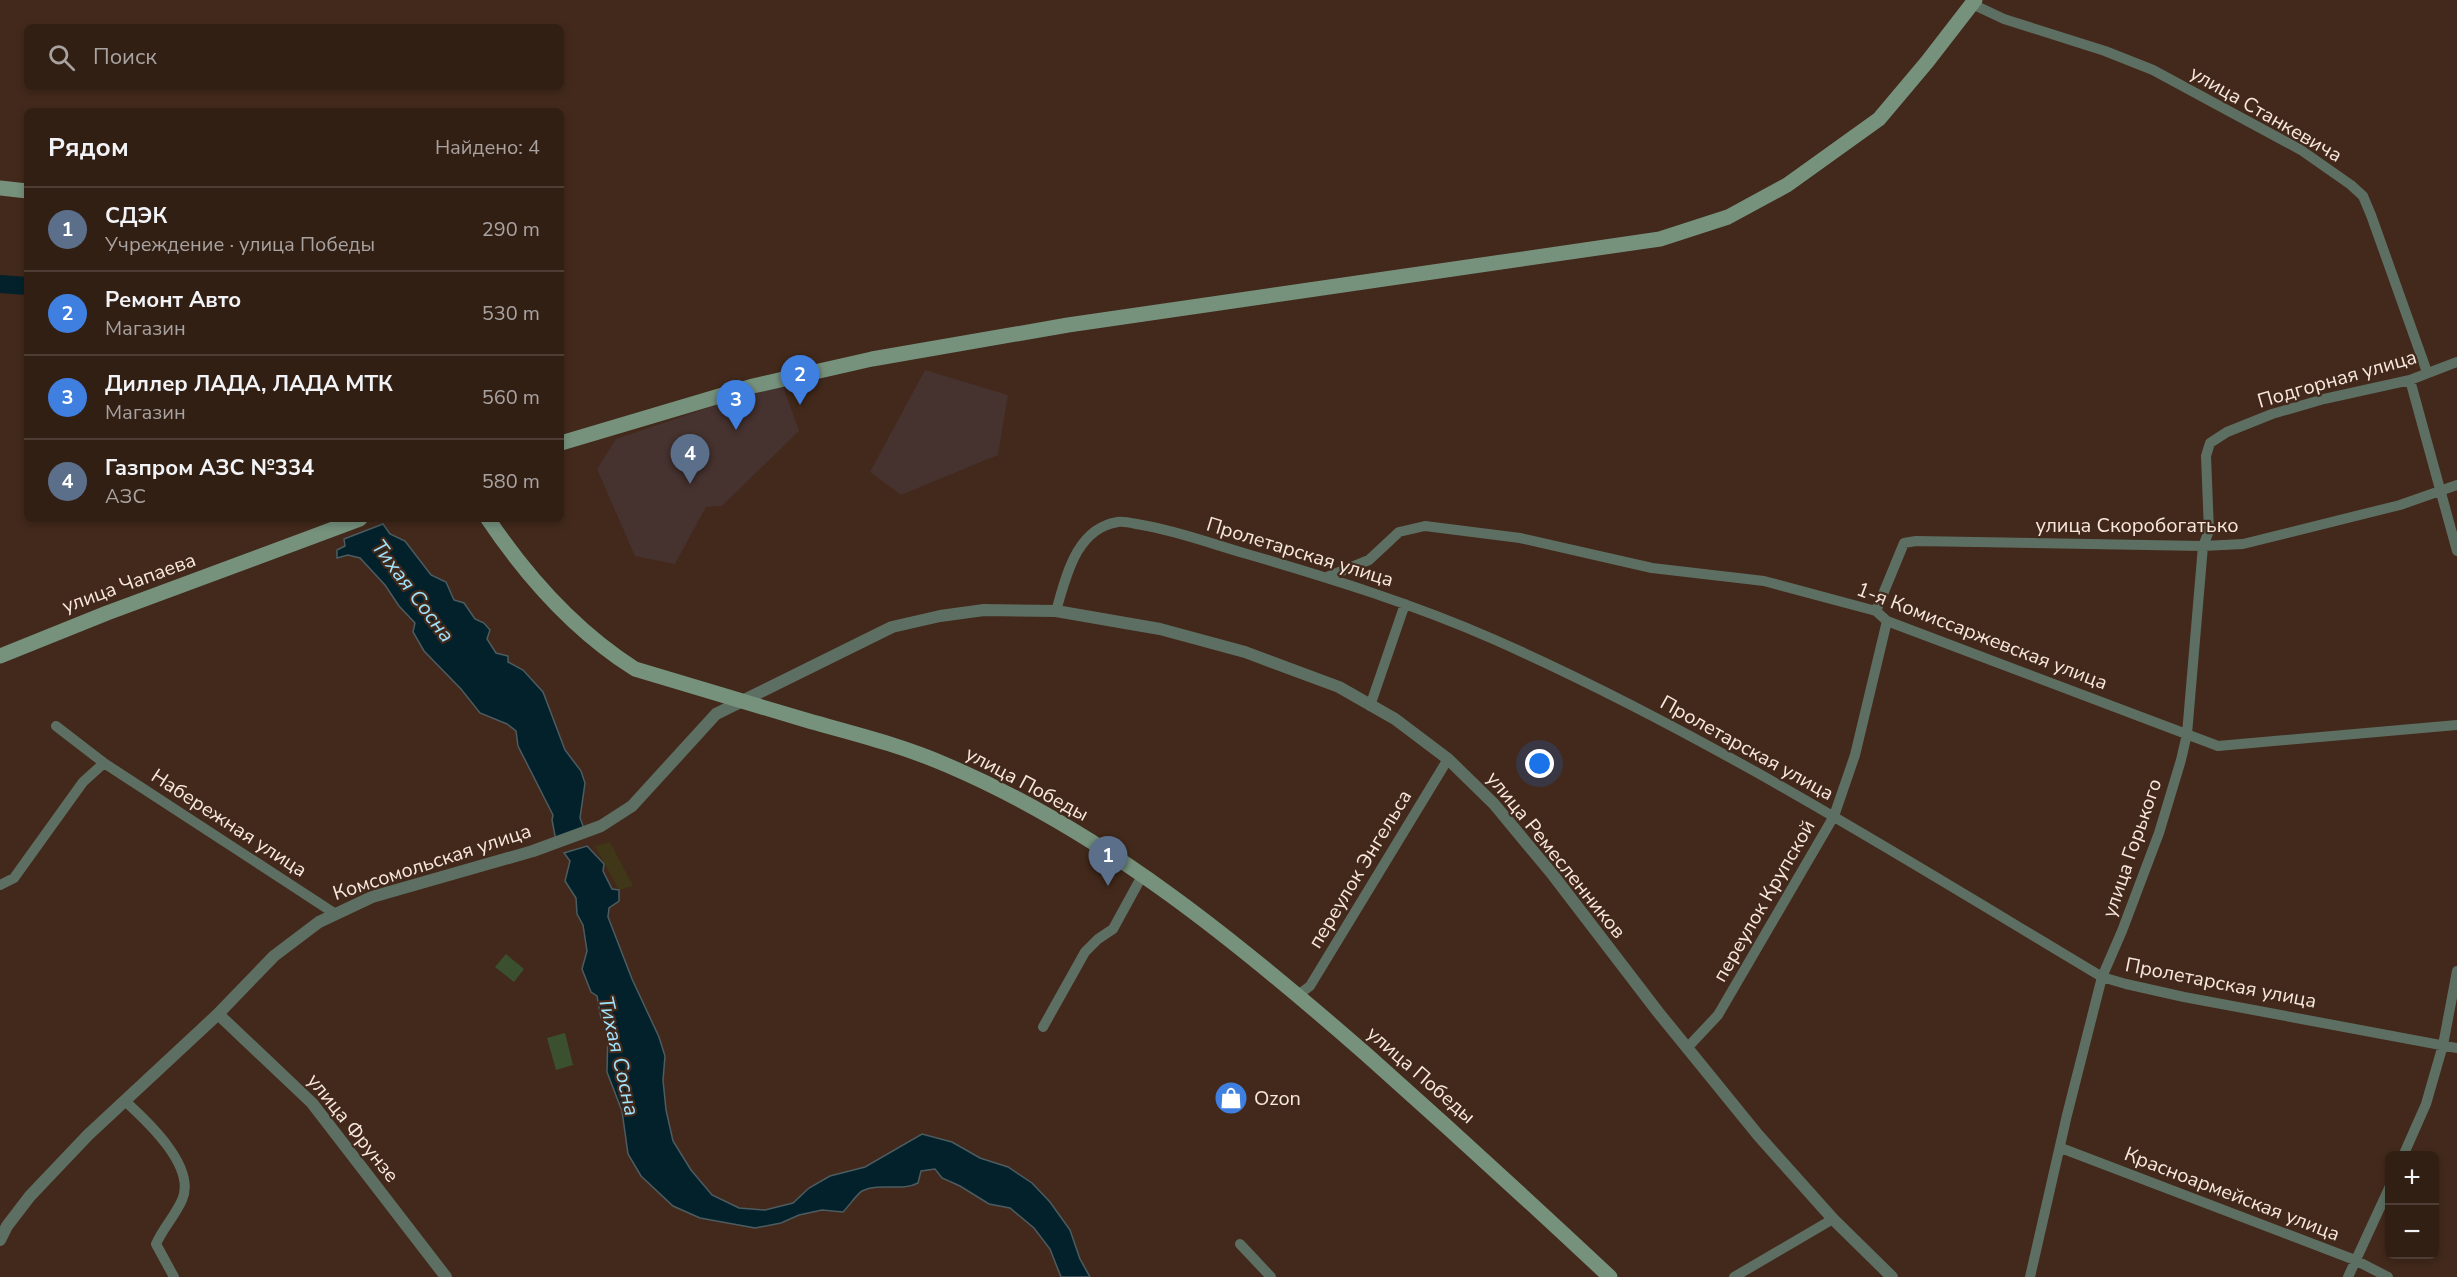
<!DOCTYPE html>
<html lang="ru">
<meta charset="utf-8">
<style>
:root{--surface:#321f14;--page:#3a271d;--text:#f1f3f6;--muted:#a8a2a0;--line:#4d3d34;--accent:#0b8043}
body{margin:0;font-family:"Nunito Sans",sans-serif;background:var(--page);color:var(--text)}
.controls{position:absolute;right:18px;bottom:18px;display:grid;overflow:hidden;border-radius:9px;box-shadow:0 3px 9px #0003}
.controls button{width:54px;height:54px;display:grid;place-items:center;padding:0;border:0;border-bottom:2px solid var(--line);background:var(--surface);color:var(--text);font:30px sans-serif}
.you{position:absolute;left:1540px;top:764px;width:21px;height:21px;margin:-15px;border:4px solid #fff;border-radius:50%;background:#1a73e8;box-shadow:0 0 0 9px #1a73e833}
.badge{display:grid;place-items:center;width:39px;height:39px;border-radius:50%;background:var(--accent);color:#fff;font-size:20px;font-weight:700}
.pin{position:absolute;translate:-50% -50px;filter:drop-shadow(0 2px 3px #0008)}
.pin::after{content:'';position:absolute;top:32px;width:21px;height:18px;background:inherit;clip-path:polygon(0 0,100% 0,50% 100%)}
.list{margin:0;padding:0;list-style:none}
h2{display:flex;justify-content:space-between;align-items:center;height:78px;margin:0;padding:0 24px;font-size:26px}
h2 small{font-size:20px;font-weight:400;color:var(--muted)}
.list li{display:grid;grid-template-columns:39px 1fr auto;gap:18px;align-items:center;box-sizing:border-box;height:84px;padding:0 24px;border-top:2px solid var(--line)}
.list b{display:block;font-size:22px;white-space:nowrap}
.list p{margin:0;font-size:20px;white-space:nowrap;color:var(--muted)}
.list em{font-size:20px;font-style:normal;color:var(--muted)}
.icon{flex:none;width:33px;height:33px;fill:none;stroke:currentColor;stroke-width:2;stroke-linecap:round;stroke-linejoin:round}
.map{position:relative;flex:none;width:2457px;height:1277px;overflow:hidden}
.search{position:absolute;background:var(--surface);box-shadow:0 3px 9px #0003;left:24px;top:24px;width:540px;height:66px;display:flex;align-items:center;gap:15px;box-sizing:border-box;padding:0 21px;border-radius:9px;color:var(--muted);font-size:22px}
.panel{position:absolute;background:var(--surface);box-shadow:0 3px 9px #0003;left:24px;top:108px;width:540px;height:414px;border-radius:9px}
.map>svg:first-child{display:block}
.commercial{fill:#46322e}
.green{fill:#3b502f}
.sand{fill:#3f3717}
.water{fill:#03212b;stroke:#4c5c61;stroke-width:1.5}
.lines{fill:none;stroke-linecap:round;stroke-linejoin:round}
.river{stroke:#03212b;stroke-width:18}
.minor{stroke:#5d6f62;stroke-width:10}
.tertiary{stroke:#5d6f62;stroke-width:12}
.secondary{stroke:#76927d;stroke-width:15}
.labels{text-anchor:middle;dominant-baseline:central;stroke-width:4.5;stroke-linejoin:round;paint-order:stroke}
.street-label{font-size:20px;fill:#f8e7de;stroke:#42291b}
.poi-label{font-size:20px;fill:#f8e7de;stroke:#42291b;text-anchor:start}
.water-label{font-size:21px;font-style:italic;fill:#9fe3fc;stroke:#42291b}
</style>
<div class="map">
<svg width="2457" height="1277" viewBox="0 0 2457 1277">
<rect width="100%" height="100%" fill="#42291b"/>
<path class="commercial" d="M925 370 1008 395 998 455 901 495 870 472Z
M783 386 799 431 722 506 706 507 675 564 635 556 597 469 616 439 731 400Z"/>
<path class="green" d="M506 954 524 969 514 982 495 967Z
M565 1033 573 1065 556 1070 547 1038Z"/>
<path class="sand" d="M610 842 633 886 619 890 595 846Z"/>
<path class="water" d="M383 524 390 534 405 541 431 575 446 582 454 600 464 603 475 619 484 623 490 630 487 639 496 653 508 656V662L523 670 543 692 565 750 581 771 585 783 580 818 585 831 556 841 552 820 553 815 518 746 516 731 507 724 480 713 461 689 424 651 413 632 415 623 399 606 385 585 360 558 348 555 337 558V550L345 546 344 539Z
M587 846 604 864 603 871 612 889 619 890V901L609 908 608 917 632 979 659 1037 665 1056 663 1080 666 1110 673 1141 691 1170 712 1195 739 1208 765 1210 793 1203 809 1188 830 1176 865 1167 922 1134 952 1142 980 1158 1008 1167 1032 1183 1050 1202 1070 1230 1080 1259 1090 1277H1061L1050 1249 1034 1228 1010 1208 989 1204 960 1186 942 1178 935 1169 921 1171 918 1183C902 1192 880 1182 862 1191 857 1194 848 1207 843 1212L822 1210 799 1215 781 1223 755 1228 700 1218 673 1206 641 1176 628 1154 622 1111 607 1072 608 1030 601 1018 597 996 591 992 582 969 587 951 583 925 577 914 576 898 565 881 570 861 564 853Z"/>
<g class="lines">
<path class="river" d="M0 284 27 286"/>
<path class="minor" d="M1972 4 2004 19 2105 51 2153 70 2301 150 2351 185 2363 196 2371 215 2427 372
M2410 380 2457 551
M1327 577 1369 560 1399 532 1425 526 1520 538 1652 568 1764 581 1876 611 1887 621 2218 746 2457 725
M1056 611C1066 577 1076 528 1118 522 1125 521 1135 524 1142 525 1178 531 1212 544 1247 554 1330 578 1413 604 1493 639 1706 733 1903 858 2102 977L2126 984 2184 997 2457 1048
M1876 611 1904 543 1916 541 2203 546 2243 544 2400 505 2457 485
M1370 706 1405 604
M104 763 334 913
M0 885 14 878 83 782 104 763 56 726
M1298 995 1310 986 1448 759
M1043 1027 1085 952 1098 939 1113 929 1142 876
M1687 1048 1718 1015 1834 816 1855 755 1887 621
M125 1101C147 1121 197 1167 182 1200 175 1216 163 1228 156 1244L174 1277
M2061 1148 2355 1260 2388 1277
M2403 1156 2426 1104 2443 1045 2457 971
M1240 1244 1271 1277
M1734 1277 1833 1219
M2030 1277 2067 1115 2102 977 2122 931 2159 833 2181 760 2187 734 2203 546 2209 531 2206 456 2210 443 2227 432 2272 414 2324 399 2410 380 2457 362
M2348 1277 2390 1186"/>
<path class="tertiary" d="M218 1014 312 1103 446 1277
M0 1240 7 1226 30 1196 88 1135 218 1014 274 956 319 922 372 897 533 851 601 826 632 806 716 714 892 627 940 616 984 610 1056 611 1160 629 1245 652 1339 687 1395 719 1448 759 1494 804 1553 875 1658 1012 1758 1135 1833 1219 1892 1277"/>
<path class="secondary" d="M0 188 27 191
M561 443 753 386 872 359 1068 325 1660 239 1728 217 1787 185 1879 119 1927 62 1975 0
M488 519C527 577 575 631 635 669 693 686 751 704 809 721 856 734 904 746 949 766 1105 833 1240 944 1367 1055 1449 1128 1530 1202 1610 1277
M0 656 107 613 360 519"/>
</g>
<defs>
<symbol id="shop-disc" viewBox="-11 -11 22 22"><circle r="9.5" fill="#3f7fe0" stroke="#42291b"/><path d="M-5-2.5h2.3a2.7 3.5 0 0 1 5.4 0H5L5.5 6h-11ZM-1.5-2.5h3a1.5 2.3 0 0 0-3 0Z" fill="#fff"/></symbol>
</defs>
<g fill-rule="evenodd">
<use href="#shop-disc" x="1212" y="1079" width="38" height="38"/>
</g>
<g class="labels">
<g class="street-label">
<text transform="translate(2266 114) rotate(30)">улица Станкевича</text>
<text transform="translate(2337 379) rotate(-16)">Подгорная улица</text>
<text x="2137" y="525">улица Скоробогатько</text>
<text transform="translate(1300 552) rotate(17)">Пролетарская улица</text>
<text transform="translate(129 583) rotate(-20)">улица Чапаева</text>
<text transform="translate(1982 636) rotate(21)">1-я Комиссаржевская улица</text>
<text transform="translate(1747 748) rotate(29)">Пролетарская улица</text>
<text transform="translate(1027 784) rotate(28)">улица Победы</text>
<text transform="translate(229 823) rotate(33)">Набережная улица</text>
<text transform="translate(2132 848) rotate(-71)">улица Горького</text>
<text transform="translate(1556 855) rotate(51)">улица Ремесленников</text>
<text transform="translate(432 862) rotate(-18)">Комсомольская улица</text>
<text transform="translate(1360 869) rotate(-59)">переулок Энгельса</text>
<text transform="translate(1764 901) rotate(-60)">переулок Крупской</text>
<text transform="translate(2221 983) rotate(11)">Пролетарская улица</text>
<text transform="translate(1421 1075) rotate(41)">улица Победы</text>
<text transform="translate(353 1128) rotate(51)">улица Фрунзе</text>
<text transform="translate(2232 1194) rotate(21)">Красноармейская улица</text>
</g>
<g class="poi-label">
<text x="1254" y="1098">Ozon</text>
</g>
<g class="water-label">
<text transform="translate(413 591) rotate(53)">Тихая Сосна</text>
<text transform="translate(619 1056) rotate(77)">Тихая Сосна</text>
</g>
</g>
</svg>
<div class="controls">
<button>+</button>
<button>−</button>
</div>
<div class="you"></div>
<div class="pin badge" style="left:1108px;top:886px;background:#5c6f8a">1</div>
<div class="pin badge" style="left:800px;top:405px;background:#3f7fe0">2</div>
<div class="pin badge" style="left:736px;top:430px;background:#3f7fe0">3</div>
<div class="pin badge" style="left:690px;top:484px;background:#5c6f8a">4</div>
<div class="search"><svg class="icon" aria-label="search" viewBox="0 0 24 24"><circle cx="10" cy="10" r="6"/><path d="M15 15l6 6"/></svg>Поиск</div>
<section class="panel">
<h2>Рядом<small>Найдено: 4</small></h2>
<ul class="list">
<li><span class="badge" style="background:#5c6f8a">1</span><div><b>СДЭК</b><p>Учреждение · улица Победы</p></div><em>290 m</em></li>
<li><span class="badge" style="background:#3f7fe0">2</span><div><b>Ремонт Авто</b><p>Магазин</p></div><em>530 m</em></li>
<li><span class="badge" style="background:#3f7fe0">3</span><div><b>Диллер ЛАДА, ЛАДА МТК</b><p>Магазин</p></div><em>560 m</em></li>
<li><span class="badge" style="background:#5c6f8a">4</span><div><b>Газпром АЗС №334</b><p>АЗС</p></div><em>580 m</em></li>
</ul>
</section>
</div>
